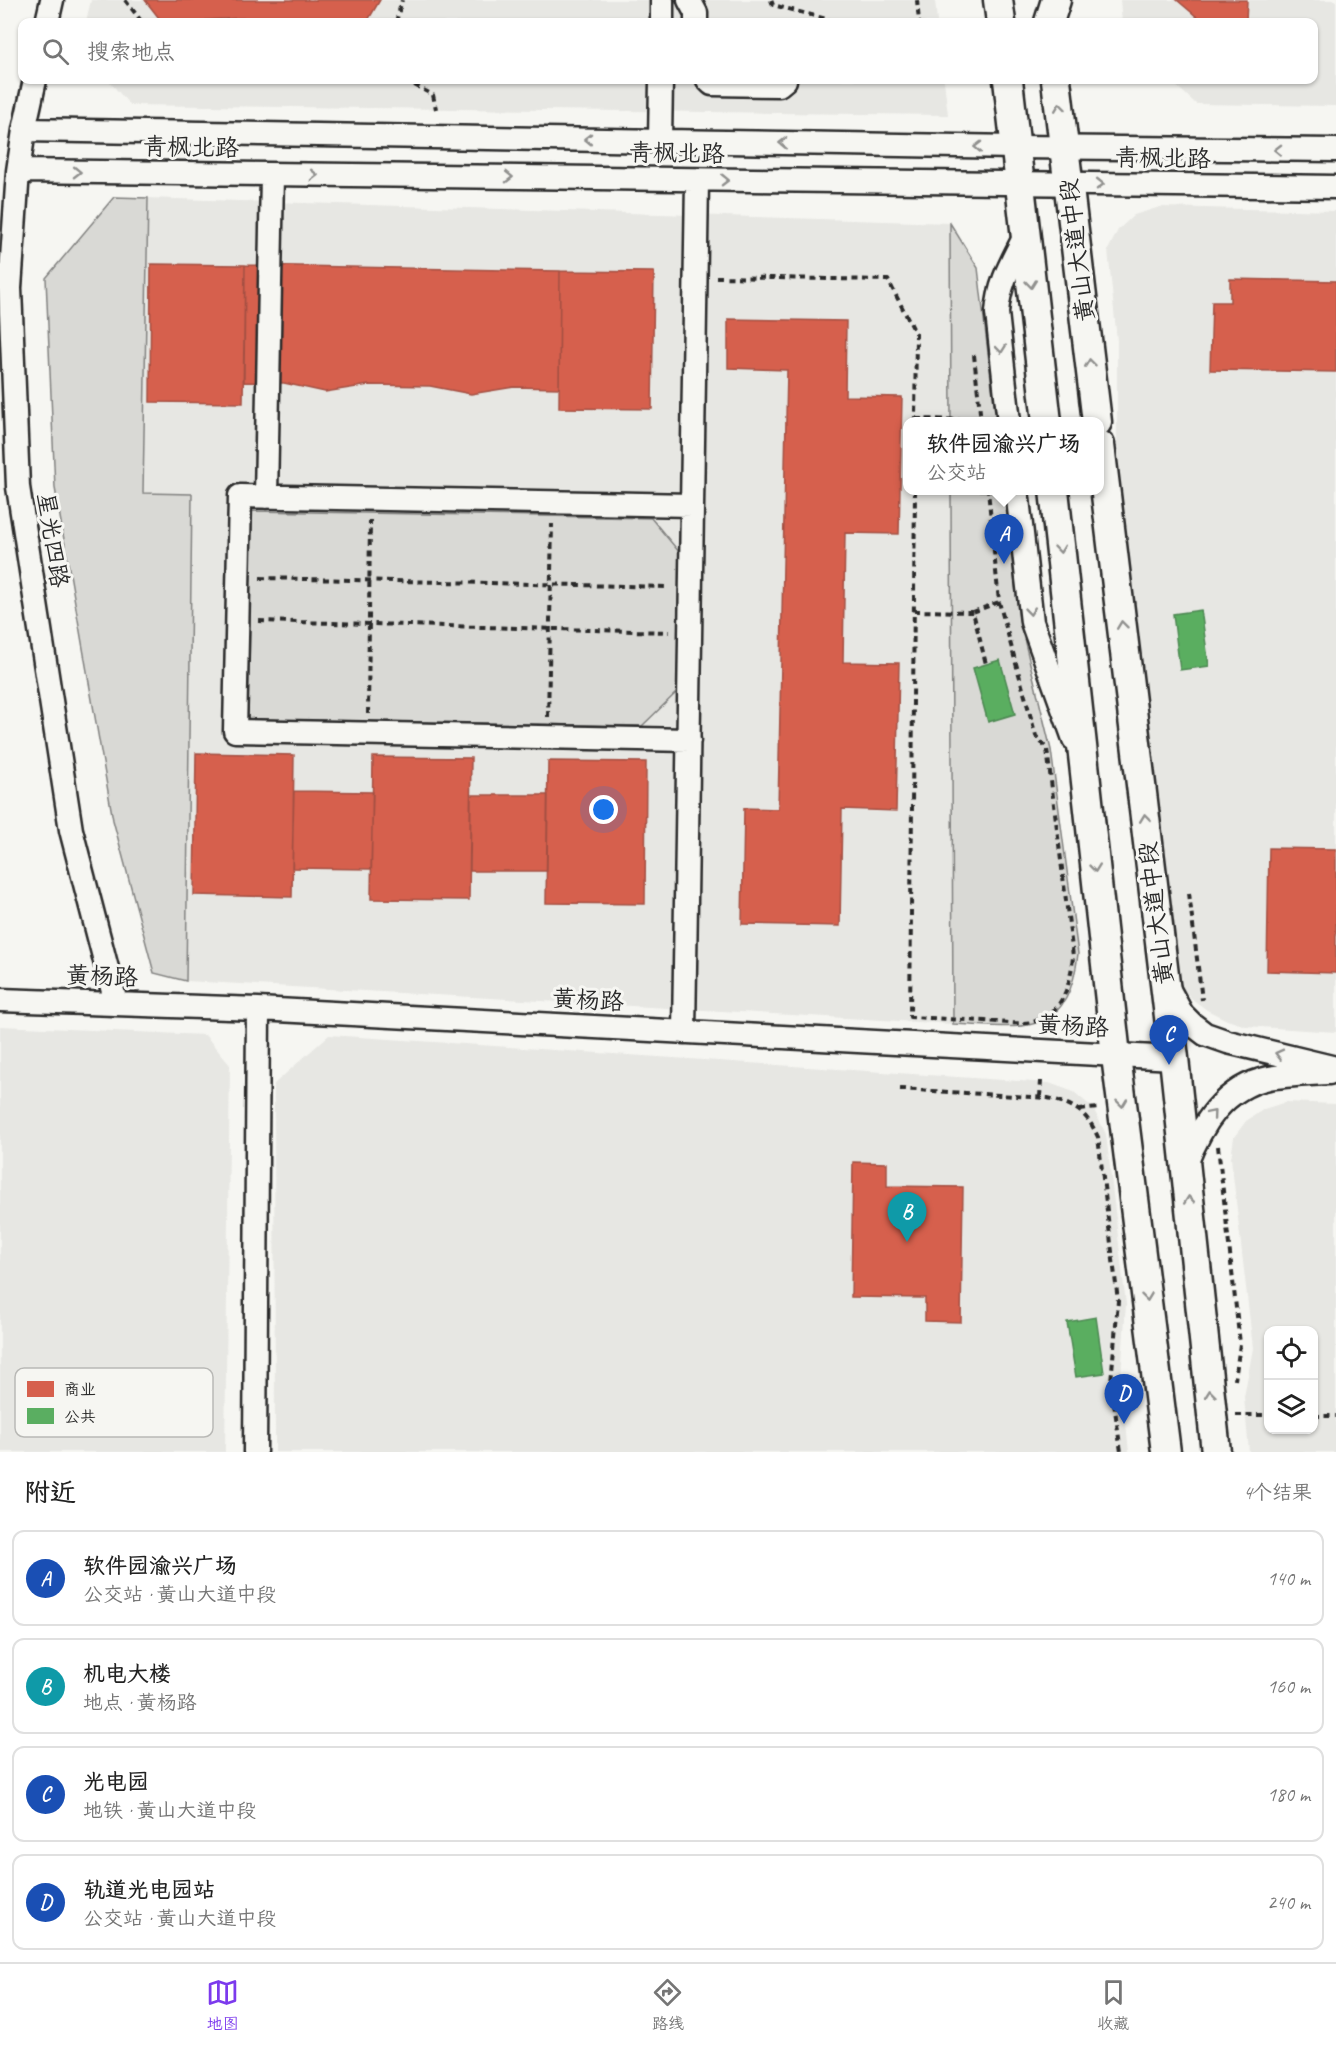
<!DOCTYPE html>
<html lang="zh">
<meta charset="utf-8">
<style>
:root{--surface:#fff;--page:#f6f6f6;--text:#222;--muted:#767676;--line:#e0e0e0;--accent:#7c3aed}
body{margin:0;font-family:Caveat,"LXGW WenKai TC",sans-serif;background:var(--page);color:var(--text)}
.controls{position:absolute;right:18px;bottom:18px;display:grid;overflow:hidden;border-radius:12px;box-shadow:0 2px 4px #0004}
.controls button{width:54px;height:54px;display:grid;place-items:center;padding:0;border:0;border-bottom:2px solid var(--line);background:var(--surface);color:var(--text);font:30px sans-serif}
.you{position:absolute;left:604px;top:810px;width:21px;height:21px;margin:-15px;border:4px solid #fff;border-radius:50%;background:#1a73e8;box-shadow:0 0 0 9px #1a73e833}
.badge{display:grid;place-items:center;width:39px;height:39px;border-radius:50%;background:var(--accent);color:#fff;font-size:20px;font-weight:700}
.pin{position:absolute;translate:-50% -50px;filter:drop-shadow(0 2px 3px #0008)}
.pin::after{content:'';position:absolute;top:32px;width:21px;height:18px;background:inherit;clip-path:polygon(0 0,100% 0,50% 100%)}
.popup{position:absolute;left:903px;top:417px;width:201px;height:78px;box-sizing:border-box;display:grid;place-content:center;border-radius:12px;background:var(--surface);filter:drop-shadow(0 2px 4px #0005);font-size:20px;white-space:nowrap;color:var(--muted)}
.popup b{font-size:22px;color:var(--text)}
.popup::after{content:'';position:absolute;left:50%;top:100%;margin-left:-12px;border:12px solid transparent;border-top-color:var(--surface)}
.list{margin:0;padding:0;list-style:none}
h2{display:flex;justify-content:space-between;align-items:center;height:78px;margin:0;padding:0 24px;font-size:26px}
h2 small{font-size:20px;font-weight:400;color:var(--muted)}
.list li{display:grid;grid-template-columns:39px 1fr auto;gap:18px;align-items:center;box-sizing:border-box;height:96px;margin:0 12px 12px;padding:0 12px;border:2px solid var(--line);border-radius:12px}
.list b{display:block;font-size:22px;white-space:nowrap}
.list p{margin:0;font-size:20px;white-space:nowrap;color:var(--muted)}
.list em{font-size:20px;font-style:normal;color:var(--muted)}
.icon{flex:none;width:33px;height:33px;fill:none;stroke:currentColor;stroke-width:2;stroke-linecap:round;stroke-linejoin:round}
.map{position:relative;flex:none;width:1336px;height:1452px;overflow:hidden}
.search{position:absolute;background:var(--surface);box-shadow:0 2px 4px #0004;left:18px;right:18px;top:18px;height:66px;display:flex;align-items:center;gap:15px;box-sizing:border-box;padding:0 21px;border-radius:12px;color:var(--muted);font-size:22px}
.sheet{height:510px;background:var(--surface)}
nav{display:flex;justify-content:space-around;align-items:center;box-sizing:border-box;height:84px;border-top:2px solid var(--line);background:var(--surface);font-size:16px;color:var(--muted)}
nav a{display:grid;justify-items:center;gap:3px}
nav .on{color:var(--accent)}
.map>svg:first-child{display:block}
.built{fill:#e7e7e3;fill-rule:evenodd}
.green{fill:#d9d9d5;stroke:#828280;stroke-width:1.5}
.shops{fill:#d6604d;stroke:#a35043;stroke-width:1.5}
.public{fill:#5aae61;stroke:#4c8751;stroke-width:1.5}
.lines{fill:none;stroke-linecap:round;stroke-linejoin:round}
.minor-casing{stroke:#2b2b2b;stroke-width:27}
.major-casing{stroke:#2b2b2b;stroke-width:33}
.path{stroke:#2b2b2b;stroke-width:4;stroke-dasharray:6 4.5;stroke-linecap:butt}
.minor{stroke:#f6f6f2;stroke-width:22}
.major{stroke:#f6f6f2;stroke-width:28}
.oneway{stroke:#90908e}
.labels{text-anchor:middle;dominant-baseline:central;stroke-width:6;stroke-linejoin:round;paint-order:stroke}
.street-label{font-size:24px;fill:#2b2b2b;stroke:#f6f6f2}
.key{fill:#f6f6f2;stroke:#b9b9b6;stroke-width:1.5}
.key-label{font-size:16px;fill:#2b2b2b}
</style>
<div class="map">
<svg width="1336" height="1452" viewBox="0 0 1336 1452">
<rect width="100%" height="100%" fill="#f6f6f2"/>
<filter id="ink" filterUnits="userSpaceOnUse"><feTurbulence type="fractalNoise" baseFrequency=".0167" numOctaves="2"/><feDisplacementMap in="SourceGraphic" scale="12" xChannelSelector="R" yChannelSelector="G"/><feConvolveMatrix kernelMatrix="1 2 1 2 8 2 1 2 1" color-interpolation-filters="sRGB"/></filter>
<g filter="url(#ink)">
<path class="built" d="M91 0H935L937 22H86Z
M1120 0H1336V106L1196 104 1170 80H1314V22H1122Z
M108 80H944L948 115 130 105Z
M114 197 950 223 951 421 908 422V490L951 491 953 1024 186 981 154 973 113 820 55 488 46 278Z
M1160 207 1336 211V1032L1246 1026 1227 1020 1207 1010 1192 999 1178 984 1117 482V341L1108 250 1118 230 1134 215Z
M0 1026 205 1035 230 1065 225 1452H0Z
M329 1035 1049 1083 1074 1092 1093 1108 1106 1134 1126 1304 1121 1376 1129 1452H275L274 1084Z
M1286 1102 1336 1104V1452H1249L1244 1397 1253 1348 1231 1158 1234 1137 1246 1121 1264 1109ZM1268 1330H1314V1430H1268Z"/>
<path class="green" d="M114 197 148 198 143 493 192 494 186 981 154 973 113 820 55 488 46 278Z
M950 223 978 268 996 421H951Z
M951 491H1004L1019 618 1051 750 1078 954C1068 1041 1021 1027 953 1024Z
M252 511 651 518 680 553 677 692 642 726 248 719Z"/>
<path class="shops" d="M145 0H380L367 22H258L243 18 206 20 203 22H162Z
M1177 0H1247L1246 22H1203Z
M151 264 245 265 243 403 150 402Z
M245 265 560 271 559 388 514 387 471 394 430 386 369 385 325 392 284 383 244 382Z
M560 271 654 272 652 409 559 408Z
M1230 279 1336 281V372L1210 370 1212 302H1230Z
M728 319 846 321 845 396 902 397 899 534 845 533 843 662 899 663 896 811 842 809 840 926 742 924 744 808 778 809 787 370 728 368Z
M196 753 294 755 292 897 194 895Z
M373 757 471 758 469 900 371 899Z
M548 761 646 762 645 904 546 903Z
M294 791 373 792 371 869 292 868Z
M471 795H548L547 871H470Z
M1269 848 1336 849V973L1267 971Z
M853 1162 887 1163V1186L963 1187 961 1322 925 1321V1298L851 1297Z"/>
<path class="public" d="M1201 610 1209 666 1180 670 1173 614Z
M1000 660 1015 714 988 722 973 668Z
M1096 1317 1104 1373 1076 1377 1067 1322Z"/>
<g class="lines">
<defs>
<path id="minor" d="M689 0 696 13V22
M47 22 52 0
M662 22V0
M35 80 24 130 18 171 10 288 18 487 71 830 116 1003
M708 80 712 84 779 85 785 80
M24 130 1016 147 1336 150
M660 141 661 80
M18 171 1336 187
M1009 422 997 313C999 282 1012 262 1026 234
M1017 490 1032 622 1074 739
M266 497 272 175
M689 740 235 731 240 496 692 505
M1169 990 1182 1014 1192 1024 1205 1034 1228 1042 1336 1068
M0 1000 258 1009 1174 1058
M684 1032 697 180
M1186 1164C1201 1125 1224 1087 1269 1078 1288 1075 1309 1074 1329 1073
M255 1452 258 1009"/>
<path id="major" d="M998 0 1001 22
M1049 22 1056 0
M1008 80 1047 422
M1056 80 1097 422
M1100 445 1174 1058 1216 1452
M1054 490 1116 1056 1166 1452"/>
</defs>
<use href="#minor" class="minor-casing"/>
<use href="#major" class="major-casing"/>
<path class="path" d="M125 0 142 22
M771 0 773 5 838 22
M917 0 919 22
M396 22 402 0
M405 80 433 95 436 109
M716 277 888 280 916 334 915 422
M974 355 981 422
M916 419 981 420
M915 490 910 1017C935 1018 960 1020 985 1021 1000 1022 1017 1025 1032 1022 1063 1015 1071 983 1073 956L1047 749 1036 736 999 602 988 490
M260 578 669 587
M914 611 973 612 986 664
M973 612 999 602
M259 621 669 632
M368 714 370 520
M548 717 552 524
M1189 893 1202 1000
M900 1089 1048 1098C1075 1105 1086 1111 1098 1137L1118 1301 1111 1382 1121 1452
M1040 1097 1041 1081
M1080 1110 1098 1108
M1218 1146 1240 1344 1235 1380
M1236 1415H1268
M1314 1416H1336"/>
<use href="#minor" class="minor"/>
<use href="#major" class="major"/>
</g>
<defs><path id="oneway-chevron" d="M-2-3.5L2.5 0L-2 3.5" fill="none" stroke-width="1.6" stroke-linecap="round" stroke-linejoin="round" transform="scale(1.5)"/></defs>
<g class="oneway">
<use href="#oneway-chevron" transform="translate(1060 107) rotate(-97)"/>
<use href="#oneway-chevron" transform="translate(588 139) rotate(-179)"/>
<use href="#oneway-chevron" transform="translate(783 143) rotate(-179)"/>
<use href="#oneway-chevron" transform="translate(978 147) rotate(-179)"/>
<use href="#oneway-chevron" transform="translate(1278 150) rotate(-179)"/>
<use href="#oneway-chevron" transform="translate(77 172) rotate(1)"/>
<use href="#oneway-chevron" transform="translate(314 175) rotate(1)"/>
<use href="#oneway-chevron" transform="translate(509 177) rotate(1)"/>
<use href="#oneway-chevron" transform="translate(725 180) rotate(1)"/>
<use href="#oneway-chevron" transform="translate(1100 184) rotate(1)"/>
<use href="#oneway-chevron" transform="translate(1031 284) rotate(84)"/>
<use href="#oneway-chevron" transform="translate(1001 349) rotate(84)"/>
<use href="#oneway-chevron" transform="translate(1090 363) rotate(-97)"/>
<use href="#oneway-chevron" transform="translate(1060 549) rotate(84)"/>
<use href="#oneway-chevron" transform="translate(1030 611) rotate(84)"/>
<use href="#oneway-chevron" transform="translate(1122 625) rotate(-97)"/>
<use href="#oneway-chevron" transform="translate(1145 818) rotate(-97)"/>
<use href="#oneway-chevron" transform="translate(1095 868) rotate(84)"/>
<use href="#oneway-chevron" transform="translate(1279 1054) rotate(-166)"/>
<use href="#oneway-chevron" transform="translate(1122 1103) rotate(83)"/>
<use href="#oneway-chevron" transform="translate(1212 1114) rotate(-50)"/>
<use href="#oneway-chevron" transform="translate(1189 1200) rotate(-96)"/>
<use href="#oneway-chevron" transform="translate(1147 1297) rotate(83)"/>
<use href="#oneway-chevron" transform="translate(1210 1394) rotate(-96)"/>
</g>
</g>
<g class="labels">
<g class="street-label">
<text transform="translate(191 147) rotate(1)">青枫北路</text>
<text transform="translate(677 153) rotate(1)">青枫北路</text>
<text transform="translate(1163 158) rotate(1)">青枫北路</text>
<text transform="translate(1077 250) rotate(-97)">黄山大道中段</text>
<text transform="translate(53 540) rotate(81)">星光四路</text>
<text transform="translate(1156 913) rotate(-97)">黄山大道中段</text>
<text transform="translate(102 976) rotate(2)">黄杨路</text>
<text transform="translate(588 1000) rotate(3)">黄杨路</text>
<text transform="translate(1073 1026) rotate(3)">黄杨路</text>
</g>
</g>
<rect x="15" y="1368" width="198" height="69" rx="9" class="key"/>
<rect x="27" y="1381" width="27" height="16" fill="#d6604d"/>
<rect x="27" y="1408" width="27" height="16" fill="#5aae61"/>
<g class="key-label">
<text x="64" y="1395">商业</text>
<text x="64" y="1422">公共</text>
</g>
</svg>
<div class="controls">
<button><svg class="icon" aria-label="locate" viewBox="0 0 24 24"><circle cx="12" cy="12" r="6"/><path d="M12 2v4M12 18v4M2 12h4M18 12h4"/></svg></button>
<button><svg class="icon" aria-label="layers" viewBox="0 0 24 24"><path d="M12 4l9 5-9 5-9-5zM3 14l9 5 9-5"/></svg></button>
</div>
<div class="you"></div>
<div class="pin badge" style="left:1004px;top:564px;background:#1a4fb4">A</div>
<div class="popup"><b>软件园渝兴广场</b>公交站</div>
<div class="pin badge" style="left:907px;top:1242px;background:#0f9aa8">B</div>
<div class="pin badge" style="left:1169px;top:1065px;background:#1a4fb4">C</div>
<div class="pin badge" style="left:1124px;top:1424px;background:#1a4fb4">D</div>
<div class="search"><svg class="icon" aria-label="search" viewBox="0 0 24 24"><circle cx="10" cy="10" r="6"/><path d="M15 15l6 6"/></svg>搜索地点</div>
</div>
<section class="sheet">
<h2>附近<small>4个结果</small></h2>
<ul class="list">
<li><span class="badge" style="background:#1a4fb4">A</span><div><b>软件园渝兴广场</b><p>公交站 · 黄山大道中段</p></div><em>140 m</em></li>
<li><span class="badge" style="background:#0f9aa8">B</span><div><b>机电大楼</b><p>地点 · 黄杨路</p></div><em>160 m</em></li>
<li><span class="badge" style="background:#1a4fb4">C</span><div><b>光电园</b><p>地铁 · 黄山大道中段</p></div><em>180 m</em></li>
<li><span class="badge" style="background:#1a4fb4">D</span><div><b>轨道光电园站</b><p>公交站 · 黄山大道中段</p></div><em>240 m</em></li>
</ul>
</section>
<nav>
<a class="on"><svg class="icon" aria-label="map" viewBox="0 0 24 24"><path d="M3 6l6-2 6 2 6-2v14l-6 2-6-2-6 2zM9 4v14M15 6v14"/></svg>地图</a>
<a><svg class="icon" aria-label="directions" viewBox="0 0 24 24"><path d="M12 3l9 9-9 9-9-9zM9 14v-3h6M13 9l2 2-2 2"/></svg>路线</a>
<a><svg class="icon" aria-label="saved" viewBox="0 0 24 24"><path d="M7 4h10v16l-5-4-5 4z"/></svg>收藏</a>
</nav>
